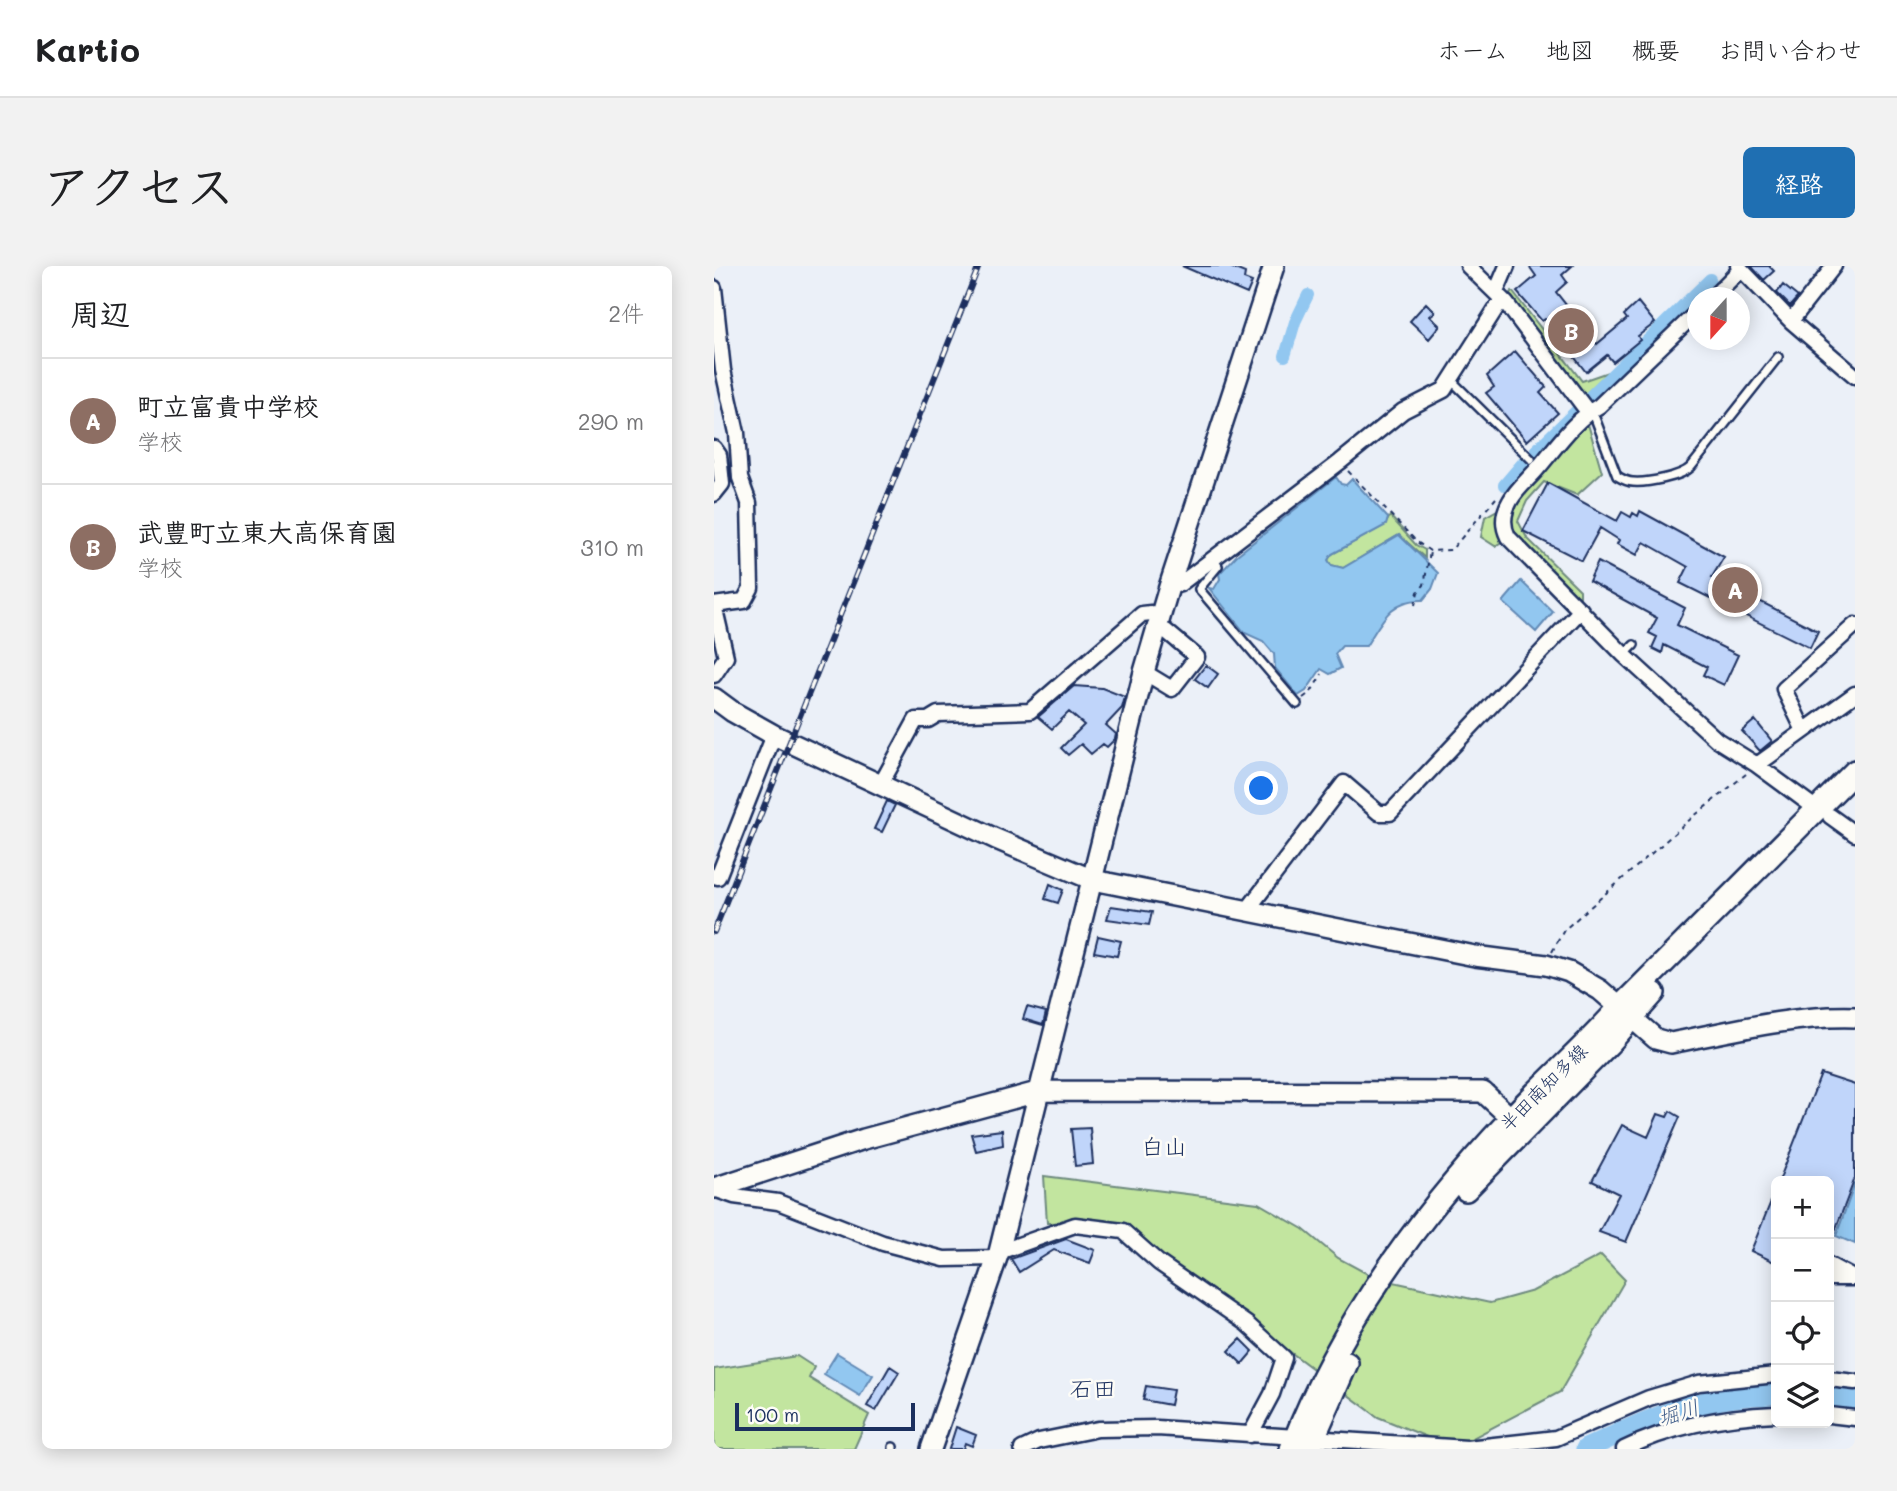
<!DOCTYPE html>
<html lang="ja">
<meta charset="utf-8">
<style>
:root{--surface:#fff;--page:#f2f2f2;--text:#202124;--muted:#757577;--line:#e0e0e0;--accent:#1f6fb2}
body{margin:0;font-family:Mali,"Klee One",sans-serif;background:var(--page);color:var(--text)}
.controls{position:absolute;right:21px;bottom:21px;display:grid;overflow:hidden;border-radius:10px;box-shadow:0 4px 18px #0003}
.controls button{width:63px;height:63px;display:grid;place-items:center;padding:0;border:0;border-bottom:2px solid var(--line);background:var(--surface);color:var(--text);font:35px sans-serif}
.compass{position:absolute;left:973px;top:21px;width:63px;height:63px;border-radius:50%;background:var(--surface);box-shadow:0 4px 18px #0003;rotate:201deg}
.scale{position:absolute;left:21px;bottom:18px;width:180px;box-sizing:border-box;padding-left:7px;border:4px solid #1b2f5e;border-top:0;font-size:19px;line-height:24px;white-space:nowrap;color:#1b2f5e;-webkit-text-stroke:5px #fdfcf7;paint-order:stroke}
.you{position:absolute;left:548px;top:523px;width:24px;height:24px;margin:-18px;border:5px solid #fff;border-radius:50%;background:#1a73e8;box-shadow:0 0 0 10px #1a73e833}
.badge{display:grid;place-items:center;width:46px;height:46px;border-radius:50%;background:var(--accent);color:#fff;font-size:23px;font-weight:700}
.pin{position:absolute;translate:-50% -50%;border:4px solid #fff;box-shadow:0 2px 7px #0006}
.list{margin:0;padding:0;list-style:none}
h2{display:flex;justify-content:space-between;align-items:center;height:91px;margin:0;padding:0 28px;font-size:30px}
h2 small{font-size:23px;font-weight:400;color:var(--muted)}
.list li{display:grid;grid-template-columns:46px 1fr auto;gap:21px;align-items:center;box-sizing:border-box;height:126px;padding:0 28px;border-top:2px solid var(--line)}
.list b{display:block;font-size:26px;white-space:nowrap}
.list p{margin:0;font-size:23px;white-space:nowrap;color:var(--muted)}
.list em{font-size:23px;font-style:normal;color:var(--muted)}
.icon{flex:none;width:38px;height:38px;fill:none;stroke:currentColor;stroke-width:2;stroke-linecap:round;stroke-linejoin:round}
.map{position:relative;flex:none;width:1141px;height:1183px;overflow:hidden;border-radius:10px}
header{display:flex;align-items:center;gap:42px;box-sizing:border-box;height:98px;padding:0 35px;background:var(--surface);border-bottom:2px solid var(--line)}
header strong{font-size:33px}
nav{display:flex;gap:38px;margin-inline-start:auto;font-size:24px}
.intro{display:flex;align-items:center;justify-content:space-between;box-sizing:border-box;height:168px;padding:0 42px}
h1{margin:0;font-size:49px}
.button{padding:18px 32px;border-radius:10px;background:var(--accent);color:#fff;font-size:24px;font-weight:700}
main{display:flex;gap:42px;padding:0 42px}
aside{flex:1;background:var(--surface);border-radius:10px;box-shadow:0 4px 18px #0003}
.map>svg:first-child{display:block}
.green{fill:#c2e59f;stroke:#6e8a7e;stroke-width:2}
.water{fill:#92c7f0;stroke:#628ab6;stroke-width:2}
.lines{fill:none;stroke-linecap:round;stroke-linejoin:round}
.canal{stroke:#92c7f0;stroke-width:12}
.river{stroke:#92c7f0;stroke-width:21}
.building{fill:#c0d5fa;stroke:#1b2f5e;stroke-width:2}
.lane-casing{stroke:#1b2f5e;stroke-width:12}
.street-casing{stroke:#1b2f5e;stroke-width:19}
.secondary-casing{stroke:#1b2f5e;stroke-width:24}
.primary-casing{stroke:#1b2f5e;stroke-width:26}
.path{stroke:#1b2f5e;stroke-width:2;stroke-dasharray:5 5;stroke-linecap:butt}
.lane{stroke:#fdfcf7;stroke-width:7}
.street{stroke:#fdfcf7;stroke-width:14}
.secondary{stroke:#fdfcf7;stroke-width:19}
.primary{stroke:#fdfcf7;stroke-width:21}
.rail-casing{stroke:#1b2f5e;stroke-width:6}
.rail{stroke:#fdfcf7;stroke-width:3.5;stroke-dasharray:10;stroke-linecap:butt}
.labels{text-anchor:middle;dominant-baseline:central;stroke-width:5;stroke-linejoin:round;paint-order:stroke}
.street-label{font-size:19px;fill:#1b2f5e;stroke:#fdfcf7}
.water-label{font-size:21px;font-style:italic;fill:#3f5d8a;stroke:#fdfcf7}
.quarter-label{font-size:23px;fill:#1b2f5e;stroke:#fdfcf7}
</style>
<header>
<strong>Kartio</strong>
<nav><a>ホーム</a><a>地図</a><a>概要</a><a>お問い合わせ</a></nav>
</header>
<div class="intro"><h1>アクセス</h1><a class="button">経路</a></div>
<main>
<aside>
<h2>周辺<small>2件</small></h2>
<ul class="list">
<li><span class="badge" style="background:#8d6e63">A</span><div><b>町立富貴中学校</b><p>学校</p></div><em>290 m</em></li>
<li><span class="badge" style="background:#8d6e63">B</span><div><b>武豊町立東大高保育園</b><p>学校</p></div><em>310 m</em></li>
</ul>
</aside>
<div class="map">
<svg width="1141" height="1183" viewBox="0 0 1141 1183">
<rect width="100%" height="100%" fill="#ebf0f8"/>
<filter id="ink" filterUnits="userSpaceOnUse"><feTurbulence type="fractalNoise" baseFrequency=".0143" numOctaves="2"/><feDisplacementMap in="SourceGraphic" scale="14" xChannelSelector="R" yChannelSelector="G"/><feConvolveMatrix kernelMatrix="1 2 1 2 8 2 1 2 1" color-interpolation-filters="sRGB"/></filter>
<g filter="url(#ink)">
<path class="green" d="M798 25 868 115 894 106 869 131 793 30Z
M869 157 874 158 888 206 863 229 830 216 813 235 804 255 813 272 866 324V336L796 266 798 240Z
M785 243 783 260 789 275 781 280 767 271 771 251Z
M676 250 702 279 711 284V292L685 269 629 302 617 299 614 294 618 288 671 259Z
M330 910 544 937 589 963 624 992 661 1012 776 1037 819 1025 887 989 911 1014 846 1126 740 1182 664 1151 401 956 333 957Z
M83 1090 100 1101 95 1112 155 1149 140 1183H0V1103Z"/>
<path class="water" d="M622 211 627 218 632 219 638 213 674 252 672 259 618 288 614 294 617 299 629 302 685 269 724 307 718 323 709 334C676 333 668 355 652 380H628L621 388 627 402 616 408 607 403 592 425 584 430 561 402 560 388 549 375 531 367 495 322 500 323 506 313 505 308 523 289Z
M807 315 839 346 822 366 789 336Z
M1141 917V978L1122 970Z
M123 1087 159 1109 146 1130 110 1108Z"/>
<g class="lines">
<path class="canal" d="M571 90 581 56 594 29
M873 133 996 13
M822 184 864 143
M790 219 813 192"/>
<path class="river" d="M1115 1131 1141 1134
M872 1183C936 1152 989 1128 1062 1128"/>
</g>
<path class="building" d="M468 0H514L531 7 530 13 538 16 533 28Z
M815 0H858L848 9 853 16 842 26 883 78 913 53 910 49 924 36 941 57 924 70 926 74 899 96 893 89 872 106 831 53 828 55 803 26 822 10Z
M1037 0H1055L1060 5 1050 14Z
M1069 19 1084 31 1076 40 1063 27Z
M712 37 721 46 716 50 726 60 715 73 696 55Z
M801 85 832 121 826 127 844 147 813 175 772 127 780 121 773 110Z
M834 217 903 255 908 246 917 251 919 247 924 250 926 245 1010 291 998 311 1104 365 1096 382 966 317 974 301 930 276 923 289 903 278 905 274 886 262 868 295 809 265Z
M884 296 971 342 963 359 1024 389 1010 419 989 409 993 401 950 379 948 387 938 382 943 371 935 367 943 352 875 315Z
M492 399 504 408 494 422 481 413Z
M360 420 388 422 411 431 408 442 392 459 402 468 401 473 393 481 389 478 377 488 367 478 354 489 347 482 370 459 355 446 338 463 324 451Z
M1041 454 1058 475 1046 485 1028 465Z
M173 535 181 539 168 566 160 563Z
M336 618 349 624 344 637 331 633Z
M397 640 438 646 435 659 393 653Z
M384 670 407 675 403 690 380 686Z
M313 741 332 746 329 759 309 753Z
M1107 808 1141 819V912L1116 978 1115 915H1065Z
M956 845 966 851 912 976 885 966 905 928 878 915 908 859 934 871 944 848 953 851Z
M376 862 379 898 361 900 357 863Z
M288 864 289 879 262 885 257 868Z
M1062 923V997L1037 985Z
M352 973 381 984 376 997 340 984 305 1006 297 993Z
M527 1073 539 1085 528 1098 515 1085Z
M176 1100 185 1106 162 1145 153 1140Z
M432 1120 459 1124 456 1139 429 1134Z
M242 1161 262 1169 258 1180 251 1177 249 1183H235Z"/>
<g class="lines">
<defs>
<path id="lane" d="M737 114 817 193
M875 147 881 152 903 210C908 213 913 216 919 216 933 217 967 211 977 201L1064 91
M499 293 504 300 485 323 583 438
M910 389 920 379
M179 1183V1181"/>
<path id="street" d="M754 0 792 37 874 146
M1024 0 1077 55 1141 110
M0 22 9 104 23 167 26 212 35 237 37 322 30 335 0 339
M782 26 793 0
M998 32 1027 3
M984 45 885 140C860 154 843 180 824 202 815 213 803 222 796 235 789 247 788 259 794 271L910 389 1003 474 1043 499 1104 544
M1077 55 1120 0
M0 182 5 189 8 218 0 228
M455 321 466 318 626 196 689 145 730 124 788 33
M0 339 12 391 0 409
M430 406 458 423 483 391 452 365 443 363
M1090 465 1070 423 1141 359
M1043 499 1141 428
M167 518 202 454H214L224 448 316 445 428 348 437 347 446 351
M1116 550 1141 568
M0 610 4 611 60 469
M534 643 630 517 665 547H676L867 344
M0 923 20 930 64 936 169 977 230 993 283 992
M285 986 361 959 409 965 445 997 533 1058 570 1092 558 1128 536 1169
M1115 999 1139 1012H1115
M1115 1113 1141 1116
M1115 1149 1141 1152
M308 1183 325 1175 384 1163 443 1162 753 1182 842 1172 935 1132 985 1117 1062 1109
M910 1183C957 1160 1010 1150 1062 1148"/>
<path id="secondary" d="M0 432 19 446 60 469 282 573 379 614 761 690 832 699 855 706 886 724 942 773 957 777C1017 765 1079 749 1141 751
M0 922 150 873 327 825 769 826 797 852
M217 1183 285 986 430 406 455 321 560 0"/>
<path id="primary" d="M752 924 895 778 940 727
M577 1183C624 1060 707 947 797 852 832 814 871 781 905 742L1141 505
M595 1183 633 1097"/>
</defs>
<use href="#lane" class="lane-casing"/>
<use href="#street" class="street-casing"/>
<use href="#secondary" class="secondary-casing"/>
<use href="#primary" class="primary-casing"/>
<path class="path" d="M634 205 703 276 716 285 737 284 782 232
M701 339 704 326 710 319 716 286
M589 432 597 426 608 408
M838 686 850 664 979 551 1032 508"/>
<use href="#lane" class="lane"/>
<use href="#street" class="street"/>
<use href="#secondary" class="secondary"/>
<use href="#primary" class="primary"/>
<defs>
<path id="rail" d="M0 666 265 0"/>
</defs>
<use href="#rail" class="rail-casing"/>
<use href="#rail" class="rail"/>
</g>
</g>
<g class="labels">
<g class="street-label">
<text transform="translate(829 821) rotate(-45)">半田南知多線</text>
</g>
<g class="water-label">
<text transform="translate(964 1146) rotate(-18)">堀川</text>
</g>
<g class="quarter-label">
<text x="450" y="880">白山</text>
<text x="379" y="1122">石田</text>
</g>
</g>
</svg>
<div class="controls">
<button>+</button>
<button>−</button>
<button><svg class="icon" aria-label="locate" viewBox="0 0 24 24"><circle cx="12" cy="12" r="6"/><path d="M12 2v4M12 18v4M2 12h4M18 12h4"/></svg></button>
<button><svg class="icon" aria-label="layers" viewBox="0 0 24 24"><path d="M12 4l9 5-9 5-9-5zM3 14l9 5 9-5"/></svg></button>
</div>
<svg class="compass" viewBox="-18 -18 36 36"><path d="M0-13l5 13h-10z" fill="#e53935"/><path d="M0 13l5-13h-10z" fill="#757577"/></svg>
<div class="scale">100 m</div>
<div class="you"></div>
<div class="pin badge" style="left:1021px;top:324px;background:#8d6e63">A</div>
<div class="pin badge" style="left:857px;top:65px;background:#8d6e63">B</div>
</div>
</main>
